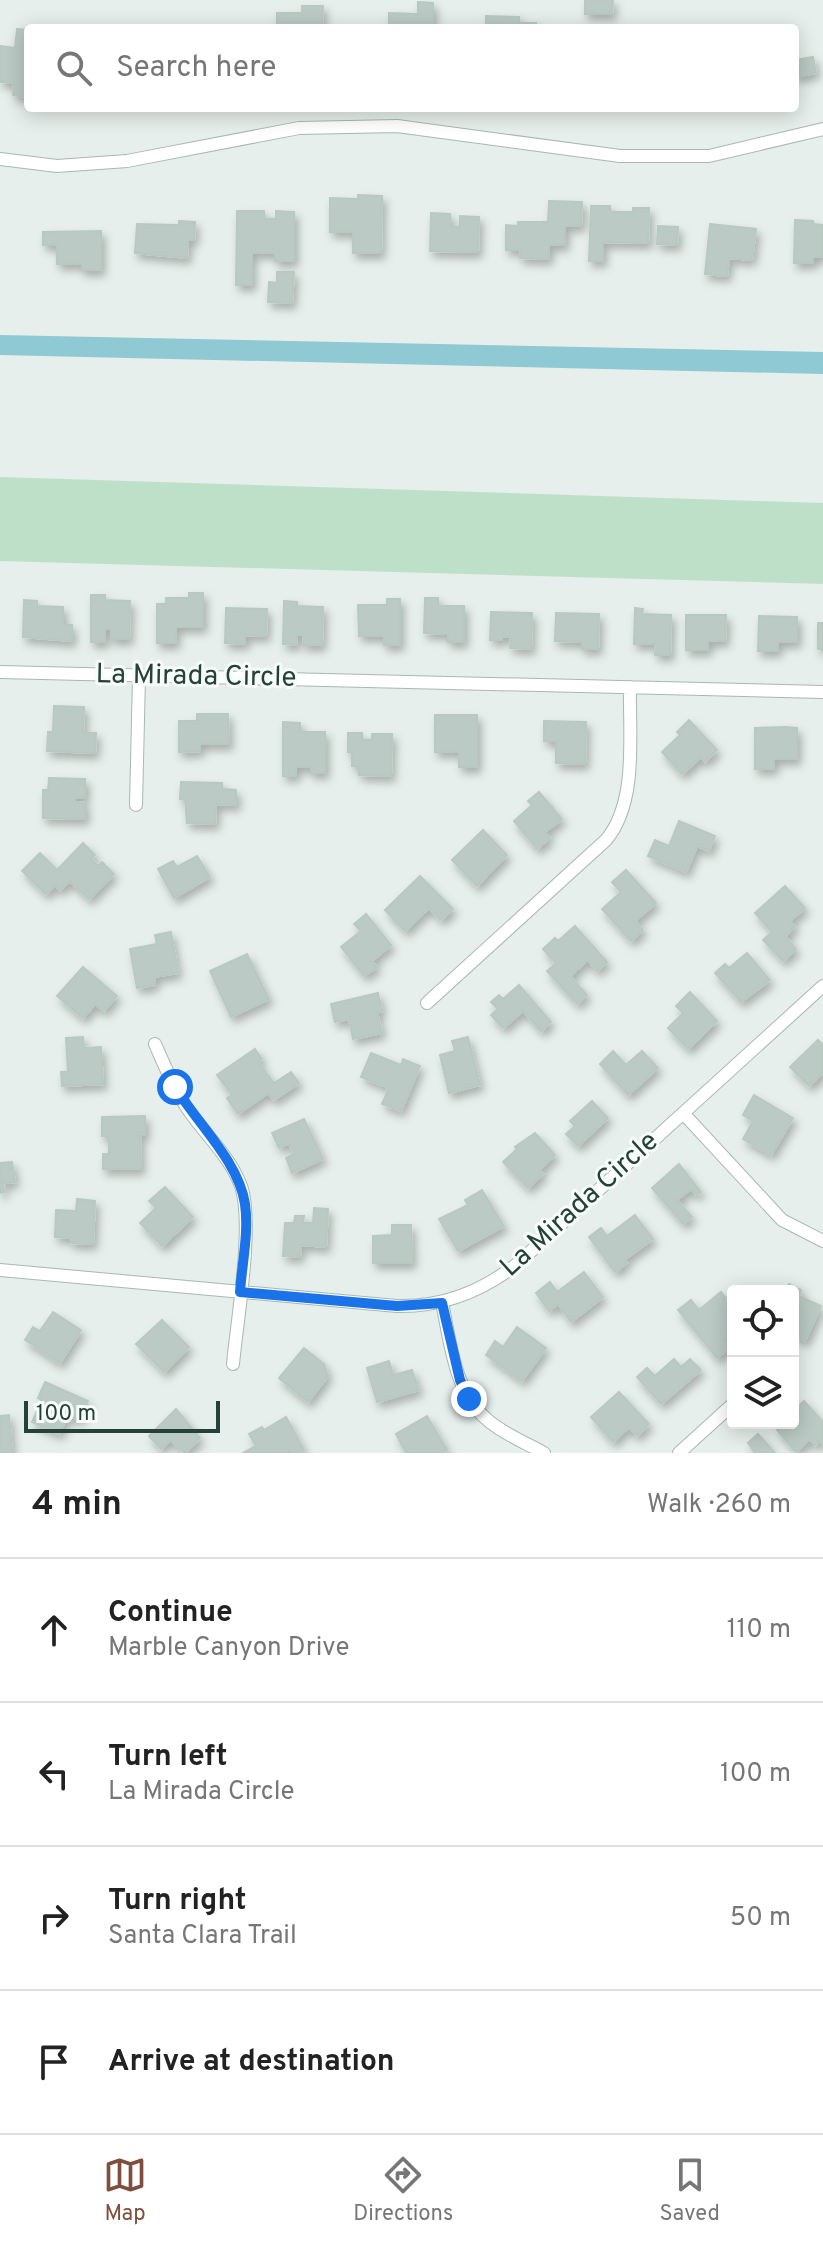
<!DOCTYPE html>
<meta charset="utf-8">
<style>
:root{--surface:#fff;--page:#f6f6f6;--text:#222;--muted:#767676;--line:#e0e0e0;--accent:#804e3d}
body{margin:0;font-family:Overpass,sans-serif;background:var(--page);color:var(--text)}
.controls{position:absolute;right:24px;bottom:24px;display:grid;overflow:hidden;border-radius:8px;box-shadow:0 4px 20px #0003}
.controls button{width:72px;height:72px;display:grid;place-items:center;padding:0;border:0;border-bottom:2px solid var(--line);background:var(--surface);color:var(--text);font:40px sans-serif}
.scale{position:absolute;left:24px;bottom:20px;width:196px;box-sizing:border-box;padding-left:8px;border:4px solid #24423a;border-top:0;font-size:22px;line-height:28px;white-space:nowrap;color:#24423a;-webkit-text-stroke:6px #f7fbf9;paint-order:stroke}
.stop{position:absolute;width:24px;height:24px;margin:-18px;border:6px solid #1a73e8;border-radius:50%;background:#fff}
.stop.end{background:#1a73e8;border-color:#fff;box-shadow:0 2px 8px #0008}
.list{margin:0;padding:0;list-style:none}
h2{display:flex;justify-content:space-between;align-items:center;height:104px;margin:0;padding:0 32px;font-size:34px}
h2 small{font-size:26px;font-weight:400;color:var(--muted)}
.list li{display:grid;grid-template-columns:52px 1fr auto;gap:24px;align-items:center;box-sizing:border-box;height:144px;padding:0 32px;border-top:2px solid var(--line)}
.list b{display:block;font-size:30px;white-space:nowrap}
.list p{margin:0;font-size:26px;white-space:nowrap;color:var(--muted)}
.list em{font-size:26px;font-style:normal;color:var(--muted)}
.icon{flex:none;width:44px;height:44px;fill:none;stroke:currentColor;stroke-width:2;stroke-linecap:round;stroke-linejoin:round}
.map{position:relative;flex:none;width:823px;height:1453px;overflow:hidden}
.search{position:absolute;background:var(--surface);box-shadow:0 4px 20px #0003;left:24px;right:24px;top:24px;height:88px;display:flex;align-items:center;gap:20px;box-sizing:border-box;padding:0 28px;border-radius:8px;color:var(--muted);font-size:30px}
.sheet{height:680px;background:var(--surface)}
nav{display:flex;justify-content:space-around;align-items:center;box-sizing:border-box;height:112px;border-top:2px solid var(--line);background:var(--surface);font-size:22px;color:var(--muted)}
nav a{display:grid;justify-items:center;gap:4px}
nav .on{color:var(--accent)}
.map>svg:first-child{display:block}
.green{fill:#bfe0c8}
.water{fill:#8ec9d4}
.building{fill:#bbcac4;stroke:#b8c9c2;stroke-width:2;filter:url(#shadow)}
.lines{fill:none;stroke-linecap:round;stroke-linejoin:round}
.street-casing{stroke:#a8b8b2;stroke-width:14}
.street{stroke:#fff;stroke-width:12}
.route{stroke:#1a73e8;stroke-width:10}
.labels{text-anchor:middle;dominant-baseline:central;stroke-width:6;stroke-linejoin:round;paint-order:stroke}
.street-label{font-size:28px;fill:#24423a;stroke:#f7fbf9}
</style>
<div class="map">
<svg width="823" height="1453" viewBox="0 0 823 1453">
<defs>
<filter id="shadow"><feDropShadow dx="3.5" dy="5.5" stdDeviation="4" flood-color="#0004"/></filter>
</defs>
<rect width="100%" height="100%" fill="#e6efeb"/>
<path class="green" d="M0 477 823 503V584L0 561Z"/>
<path class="water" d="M0 335 823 352V374L0 355Z"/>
<path class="building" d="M585 0H613L612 14H585Z
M418 2 433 3V28H389V13L418 14Z
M302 6H323L322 27 326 28H277V13H302Z
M486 16 519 17V23H536V28H486Z
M17 29 28 30V97L13 95 14 83 0 82V46L15 48Z
M813 57 816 73 795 77V60Z
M358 195 382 196 381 253H353V232H330V198L358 199Z
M549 201 582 202 581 226H565V245H549V259L520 258 521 250H506V225L518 226V222H548Z
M591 206H610V212H633V208H649L648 243 603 242V261H589Z
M237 211H264V219H276V211L294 212V261H275V253H252V285H236Z
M431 213 450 214V227H460V216L479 217 478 252 430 251Z
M795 220 813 221V224L823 225V257H813V263H794Z
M179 221 195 222 194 240H188L187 258 135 253 137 224 179 225Z
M710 224 756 229 752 260 729 258 727 276 705 274Z
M658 226 678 227 677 245 657 244Z
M101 231V270H82V264H57V245H43V232Z
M277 272H294L292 303 268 302 269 282 277 283Z
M189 593H203V627H176V643H157V604H166V598H189Z
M91 595H105V600L130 601 129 639H111V629H105V642H91Z
M425 598H438V606H464V642H448V634L424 633Z
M387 599H400V645H384V636H359L358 605H387Z
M24 600 37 601V606L63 607V625H72V641L23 637Z
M284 601 297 602V606L323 607 322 645H303L304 635H297L296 645 283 644Z
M226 608 267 609 266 636 245 635V644L225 643Z
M635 608 643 609 642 614 671 615 670 655H655L656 644H634Z
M491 612 532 613 531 649 510 648 511 637 502 636V640H490Z
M556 613 599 614 598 649H582V642L555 641Z
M686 615H726L725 641H708V650H686Z
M759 616 797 617V642H778V651H758Z
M818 623H823V650L818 649Z
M54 706 84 707 83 733H96L95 753 47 751 48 732H53Z
M197 714H228L229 744H200V751L179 752V721H197Z
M435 715H477V767H459V752H435Z
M689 720 717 750 705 762 701 757 682 774 662 752 680 735 677 732Z
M544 721 586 722 585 764 556 763V741H544Z
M283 722 300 723V732H325V773H311V767H296V776H283Z
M785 727 797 728V759H774V769H755V728Z
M348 733H362V740H372V734H392L391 776 359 775V766H352V752H348Z
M49 778 85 779V798H75L74 802 85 803V819L43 818V790H48Z
M181 782 222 783V789L236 790V805L216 804 215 824 187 823 185 799H180Z
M539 792 562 819 545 832 550 838 537 849 514 821 532 805 528 801Z
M679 821 715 836 709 851 697 846 686 872 648 856 655 840 669 846Z
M483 830 507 855 477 886 452 860Z
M83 843 95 855 91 859 98 866 102 862 114 874 89 899 70 881 60 890 55 885 46 894 22 871 40 853 57 870Z
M197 856 210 877 174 898 158 869 173 861 177 867Z
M626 870 656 903 635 921 643 930 631 941 602 909 621 892 612 882Z
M420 876 453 909 441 920 429 908 405 931 385 910Z
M785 886 805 908 790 921 795 927 785 936 796 949 783 961 763 940 772 932 755 913Z
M366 914 391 945 372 961 377 967 364 976 341 947 361 931 354 924Z
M575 926 607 962 597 971 588 960 570 976 587 995 577 1004 547 971 556 963 543 949 555 938 558 941Z
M171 932 178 973 154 977 155 985 137 988 130 949 157 944 155 935Z
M747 953 770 980 741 1002 715 973 725 964 729 968Z
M247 954 269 999 231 1017 210 971Z
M83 967 117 996 104 1011 95 1004 83 1018 57 996Z
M519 985 551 1022 541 1031 523 1011 503 1028 491 1015 498 1009 491 1002 499 995 503 999Z
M690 992 717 1021 688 1049 668 1028 683 1013 676 1006Z
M378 993 382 1011 377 1012 382 1033 353 1039 349 1019 335 1022 331 1004Z
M83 1037 84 1048 101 1047 103 1084 62 1086 61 1072H68L66 1038Z
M468 1037 480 1085 449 1093 440 1055 455 1051 452 1041Z
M818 1040 823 1045V1072L809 1086 790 1067Z
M255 1049 262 1059 258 1062 274 1083 291 1072 299 1083 274 1100 268 1093 238 1114 227 1098 232 1095 217 1075Z
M613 1051 626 1065 642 1051 658 1068 628 1095 600 1064Z
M371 1053 401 1065 403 1059 420 1066 401 1111 382 1104 389 1088 361 1077Z
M754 1095 793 1118 771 1155 743 1139 753 1121 743 1115Z
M592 1101 608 1118 578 1146 566 1134 575 1126 570 1121Z
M145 1116V1135H140L141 1169H103V1154H109V1136H102V1117Z
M304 1119 323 1159 292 1173 286 1158 294 1154 289 1143 279 1148 272 1133Z
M535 1133 555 1155 539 1170 543 1174 528 1188 503 1162 517 1149 515 1147Z
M12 1162 15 1182 3 1183 4 1192 0 1193V1163Z
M679 1164 701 1192 696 1195 691 1189 677 1200 692 1217 683 1224 652 1188Z
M165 1187 193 1217 162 1246 140 1223 156 1208 149 1201Z
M482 1190 504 1226 458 1251 439 1219 468 1205 465 1200Z
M77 1199 95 1201 93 1244 71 1243 72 1238 55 1237 56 1210 76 1211Z
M314 1208 328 1209 326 1247 301 1245 300 1257 283 1256 285 1223H294L295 1216H304L303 1223H313Z
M635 1215 653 1239 624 1260 627 1263 615 1272 589 1237 601 1228 607 1236Z
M392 1225H411L412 1263H373V1236L392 1235Z
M584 1272 603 1297 571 1322 558 1304 549 1311 536 1293 550 1282 557 1292Z
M789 1284 801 1290 799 1296 821 1306 805 1341 793 1335V1291H785Z
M721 1292 733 1307V1333L723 1339 730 1347 717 1358 678 1310 691 1300 699 1310Z
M53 1312 81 1330 60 1363 25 1340 33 1327 40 1331Z
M162 1320 189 1347 164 1372 136 1344Z
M517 1327 546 1348 522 1381 486 1355 495 1341 503 1347Z
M304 1348 324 1364 328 1376 308 1402 279 1378Z
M674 1359 681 1367 690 1359 701 1370 661 1404 637 1377 647 1368 655 1376Z
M389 1361 393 1375 412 1370 419 1390 377 1402 367 1368Z
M45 1382 88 1401 79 1420 68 1415 59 1434 32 1422 42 1400 38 1398Z
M619 1392 649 1424 637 1436 629 1427 613 1442 591 1417Z
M804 1401 823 1422V1444L820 1440 815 1445 810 1439 796 1452 777 1430 784 1423H793V1411Z
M176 1409 200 1438 185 1453 170 1440 161 1449 149 1436Z
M9 1415 12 1453H0V1416Z
M427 1416 447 1450 442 1453H406L396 1434Z
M286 1417 304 1450 300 1453H291L289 1450 284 1453H243L256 1446 249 1434 262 1427 264 1430Z
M758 1434 775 1453H755L748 1443Z"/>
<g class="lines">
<defs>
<path id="street" d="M0 159 57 166 127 161 299 128 397 126 620 156H709L823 129
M0 672 823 692
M136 805 139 676
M427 1003 606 840C638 802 629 735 630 687
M155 1044C166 1069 176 1093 192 1115 209 1138 231 1159 241 1186 254 1224 237 1320 233 1364
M683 1113 782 1220 823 1241
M0 1270 397 1306C443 1307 481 1292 517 1264L823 986
M442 1303C451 1344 454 1394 490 1422 506 1435 526 1443 544 1453
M679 1453 733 1404"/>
</defs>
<use href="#street" class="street-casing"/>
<use href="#street" class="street"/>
</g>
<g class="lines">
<path class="route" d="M175 1087C197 1123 239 1162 245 1204 249 1233 242 1263 240 1292L397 1306 442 1303 460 1380 469 1399"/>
</g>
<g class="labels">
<g class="street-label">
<text transform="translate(196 677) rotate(1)">La Mirada Circle</text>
<text transform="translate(580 1205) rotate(-42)">La Mirada Circle</text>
</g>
</g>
</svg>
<div class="controls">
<button><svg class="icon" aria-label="locate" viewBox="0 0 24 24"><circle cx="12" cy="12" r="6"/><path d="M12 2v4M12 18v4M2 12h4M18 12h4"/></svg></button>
<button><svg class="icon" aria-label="layers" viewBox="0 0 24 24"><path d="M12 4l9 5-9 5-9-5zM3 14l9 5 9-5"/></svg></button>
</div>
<div class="scale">100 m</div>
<div class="stop" style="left:175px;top:1087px"></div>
<div class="stop end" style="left:469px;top:1399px"></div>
<div class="search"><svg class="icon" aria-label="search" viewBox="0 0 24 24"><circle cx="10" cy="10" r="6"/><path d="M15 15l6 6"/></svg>Search here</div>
</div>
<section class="sheet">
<h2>4 min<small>Walk · 260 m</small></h2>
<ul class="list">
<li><svg class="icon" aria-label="ahead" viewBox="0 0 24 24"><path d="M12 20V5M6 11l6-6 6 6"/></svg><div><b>Continue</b><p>Marble Canyon Drive</p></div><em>110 m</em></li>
<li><svg class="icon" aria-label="left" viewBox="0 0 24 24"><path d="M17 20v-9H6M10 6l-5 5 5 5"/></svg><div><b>Turn left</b><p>La Mirada Circle</p></div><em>100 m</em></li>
<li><svg class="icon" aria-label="right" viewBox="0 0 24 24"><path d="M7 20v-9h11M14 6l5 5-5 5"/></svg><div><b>Turn right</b><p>Santa Clara Trail</p></div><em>50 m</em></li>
<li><svg class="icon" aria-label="arrive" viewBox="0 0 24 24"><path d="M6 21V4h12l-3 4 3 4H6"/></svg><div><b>Arrive at destination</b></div></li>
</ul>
</section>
<nav>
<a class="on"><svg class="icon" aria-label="map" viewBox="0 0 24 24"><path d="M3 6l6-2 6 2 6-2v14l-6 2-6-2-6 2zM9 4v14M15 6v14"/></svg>Map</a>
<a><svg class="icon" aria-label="directions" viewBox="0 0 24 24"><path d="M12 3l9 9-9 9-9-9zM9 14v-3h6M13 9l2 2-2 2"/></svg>Directions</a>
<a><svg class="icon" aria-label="saved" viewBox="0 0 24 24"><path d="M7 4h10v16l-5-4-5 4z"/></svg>Saved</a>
</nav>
